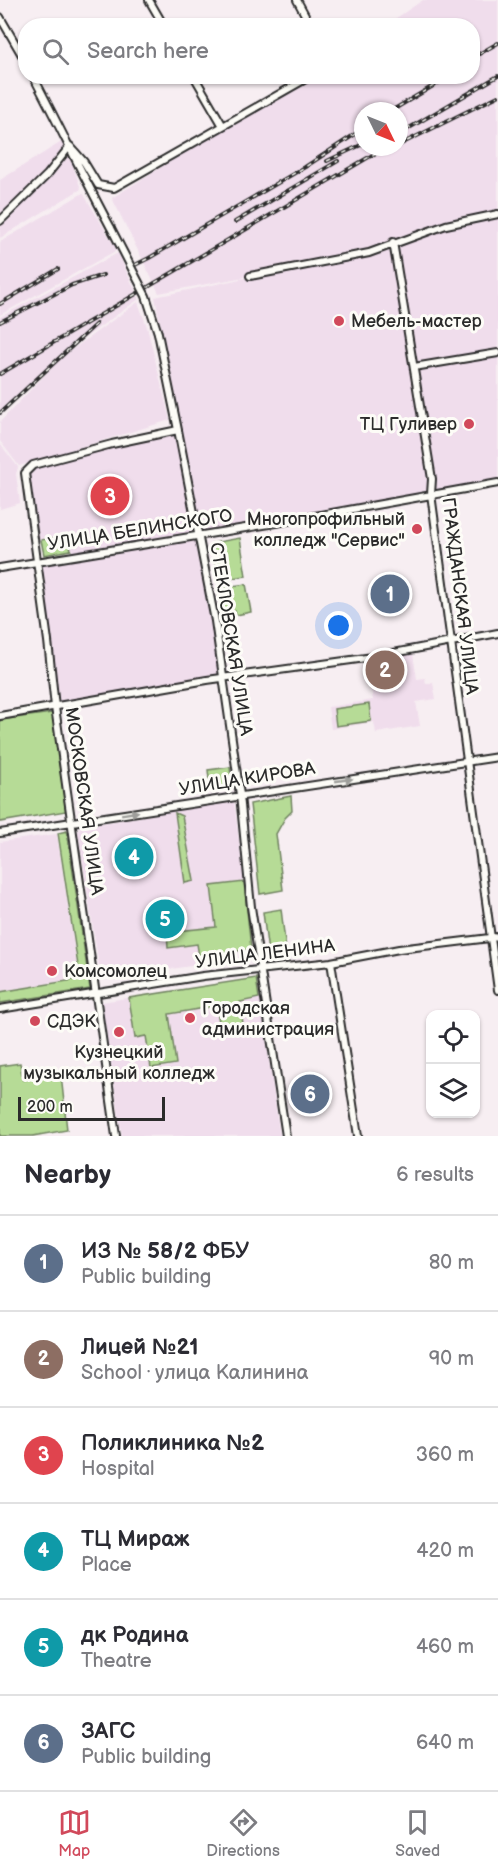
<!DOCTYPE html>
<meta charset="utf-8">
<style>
:root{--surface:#fff;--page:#f2f2f3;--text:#2b2b33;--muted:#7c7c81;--line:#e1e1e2;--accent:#d1495b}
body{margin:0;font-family:"Balsamiq Sans",sans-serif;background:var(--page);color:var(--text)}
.controls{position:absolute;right:18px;bottom:18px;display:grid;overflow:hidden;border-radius:12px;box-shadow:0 2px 4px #0004}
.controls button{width:54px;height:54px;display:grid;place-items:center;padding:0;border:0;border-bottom:2px solid var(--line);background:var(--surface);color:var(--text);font:30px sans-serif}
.compass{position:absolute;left:354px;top:102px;width:54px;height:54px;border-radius:50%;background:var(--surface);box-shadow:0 2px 4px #0004;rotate:133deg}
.scale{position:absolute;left:18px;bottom:15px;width:147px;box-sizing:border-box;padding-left:6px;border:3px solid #2b2b2b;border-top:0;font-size:16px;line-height:21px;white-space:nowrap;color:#2b2b2b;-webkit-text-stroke:4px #fdfcf7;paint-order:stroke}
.you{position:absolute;left:339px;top:626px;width:21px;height:21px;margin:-15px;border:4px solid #fff;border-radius:50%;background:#1a73e8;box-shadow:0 0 0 9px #1a73e833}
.badge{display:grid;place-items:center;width:39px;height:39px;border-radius:50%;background:var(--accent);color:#fff;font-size:20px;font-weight:700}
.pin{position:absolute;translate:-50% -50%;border:3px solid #fff;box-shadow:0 2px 6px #0006}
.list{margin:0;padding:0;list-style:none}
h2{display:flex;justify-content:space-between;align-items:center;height:78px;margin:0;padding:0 24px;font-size:26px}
h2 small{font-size:20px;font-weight:400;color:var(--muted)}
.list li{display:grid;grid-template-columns:39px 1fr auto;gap:18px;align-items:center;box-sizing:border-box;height:96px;padding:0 24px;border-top:2px solid var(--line)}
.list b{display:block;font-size:22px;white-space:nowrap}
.list p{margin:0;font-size:20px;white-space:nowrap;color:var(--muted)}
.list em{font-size:20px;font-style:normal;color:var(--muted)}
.icon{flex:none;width:33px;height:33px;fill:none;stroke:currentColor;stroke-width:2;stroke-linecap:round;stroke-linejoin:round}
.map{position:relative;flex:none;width:498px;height:1136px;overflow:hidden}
.search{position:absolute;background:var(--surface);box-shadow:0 2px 4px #0004;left:18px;right:18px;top:18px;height:66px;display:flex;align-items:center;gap:15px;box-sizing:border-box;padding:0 21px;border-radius:24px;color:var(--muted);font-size:22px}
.sheet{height:654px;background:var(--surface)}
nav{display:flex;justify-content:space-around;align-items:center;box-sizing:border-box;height:84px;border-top:2px solid var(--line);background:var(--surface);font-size:16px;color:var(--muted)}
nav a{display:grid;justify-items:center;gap:3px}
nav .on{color:var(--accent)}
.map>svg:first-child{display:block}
.built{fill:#f0ddec;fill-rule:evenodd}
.green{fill:#b6db96;stroke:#708360;stroke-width:1.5}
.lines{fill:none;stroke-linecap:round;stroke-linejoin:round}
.minor-casing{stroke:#2b2b2b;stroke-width:10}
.minor{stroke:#fdfcf7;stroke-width:6}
.rail-casing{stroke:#2b2b2b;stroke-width:4}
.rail{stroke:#fdfcf7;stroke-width:1.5;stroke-dasharray:4.5;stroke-linecap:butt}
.minor-bridge-casing{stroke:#2b2b2b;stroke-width:10;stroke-linecap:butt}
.minor-bridge{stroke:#fdfcf7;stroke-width:6}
.oneway{fill:#9e9e9b}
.poi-dot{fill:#d1495b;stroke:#fdfcf7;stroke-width:2}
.labels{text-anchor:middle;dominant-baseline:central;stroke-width:6;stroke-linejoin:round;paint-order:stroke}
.poi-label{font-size:18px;fill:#2b2b2b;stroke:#fdfcf7;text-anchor:start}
.street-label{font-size:18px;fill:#2b2b2b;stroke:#fdfcf7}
</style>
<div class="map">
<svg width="498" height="1136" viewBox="0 0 498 1136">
<rect width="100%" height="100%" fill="#f7eef2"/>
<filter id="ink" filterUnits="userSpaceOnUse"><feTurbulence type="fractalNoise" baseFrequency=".0167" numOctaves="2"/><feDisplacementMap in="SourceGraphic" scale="12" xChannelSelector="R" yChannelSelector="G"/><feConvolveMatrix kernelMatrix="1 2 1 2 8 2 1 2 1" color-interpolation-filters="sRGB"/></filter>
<g filter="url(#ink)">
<path class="built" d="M423 0H498V483L200 533 155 297 298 267 159 293 112 198 305 77 472 76V26L386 25ZM363 111H399V147H363Z
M63 141 65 146 45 171 0 216V180Z
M69 155 81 189 0 238V227L53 174Z
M83 193 117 250 0 315V242Z
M118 253 139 299 59 356 0 416V317Z
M138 302 147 327 170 420 19 466 0 441V422L62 357Z
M177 434 196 534 72 554 69 534 36 540 27 473 33 467 113 446Z
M0 444 18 467 16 474 20 503 0 509Z
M196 539 220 675 59 702 42 572 43 564Z
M413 654 417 679 425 678 426 684 433 683 436 699 416 702 420 726 376 733 374 722 331 729 328 707 373 700 367 662Z
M234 801 254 957 101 979 78 832 80 827Z
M57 834 79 979 0 991V842Z
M257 977 280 1136H122L102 1002Z"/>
<path class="green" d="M68 535 71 550 44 555 41 540Z
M240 538 246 576 218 580 212 543Z
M246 584 251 612 236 615 235 611 222 613 218 588Z
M369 704 371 721 336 726 334 709Z
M52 713 66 811 0 822V720Z
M230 767 232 786 210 788 208 770Z
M291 796 292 811 285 818 276 834 283 890 260 894 250 804Z
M175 813 182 816 194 881 185 883Z
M67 831 90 989 0 1003V992L80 979 58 833Z
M244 882 251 949 199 956 197 944 168 948 167 932 216 927 211 886Z
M281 909 287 958 269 961 263 912Z
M256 978 259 998 240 1002 243 1024 220 1027 216 1006 169 1014 176 1064 151 1068 146 1036 135 1038 129 998Z
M20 1063 23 1080 61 1075 67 1130 33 1136H0V1066Z"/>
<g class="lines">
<defs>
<path id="minor" d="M149 0 164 26
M297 0 311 26
M0 17 26 62
M33 76C60 127 84 178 111 228
M194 76 223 126
M0 221 47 175 70 146 84 162 98 185 114 188 311 76
M393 242 432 479 431 494 498 990
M250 276 369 253 446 225 498 214
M158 333 178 430 215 621 240 795 251 907 286 1136
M414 367 498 353
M0 568 276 523 498 483
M0 716 207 680 373 657 498 633
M0 833 498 757
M331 962 358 1136
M0 1009 203 976 331 962 399 949 498 937
M116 1136 55 707 48 641 25 473 33 465 112 444 178 430"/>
</defs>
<use href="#minor" class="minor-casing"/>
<use href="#minor" class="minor"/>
<defs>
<path id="rail" d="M472 58 498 43
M391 111 450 76
M399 134 498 76
M399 145 498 96
M327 161 363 144
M235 222 338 161
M135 265 149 258 305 167 363 129
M0 304 58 269
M0 322 72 285 103 275
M0 374 386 147
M0 413 96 324"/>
</defs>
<use href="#rail" class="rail-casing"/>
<use href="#rail" class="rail"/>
<defs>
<path id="minor-bridge" d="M111 228 146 296 158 333"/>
</defs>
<use href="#minor-bridge" class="minor-bridge-casing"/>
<use href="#minor-bridge" class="minor-bridge"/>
</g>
<defs><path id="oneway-solid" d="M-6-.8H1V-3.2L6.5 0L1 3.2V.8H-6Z" transform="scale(1.5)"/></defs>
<g class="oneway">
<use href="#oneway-solid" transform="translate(344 780) rotate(-8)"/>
<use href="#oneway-solid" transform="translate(130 813) rotate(-9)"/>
</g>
</g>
<g class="poi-dot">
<circle cx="339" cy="321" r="6"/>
<circle cx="469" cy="424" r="6"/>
<circle cx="417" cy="529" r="6"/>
<circle cx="52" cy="971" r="6"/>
<circle cx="190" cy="1018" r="6"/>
<circle cx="35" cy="1021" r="6"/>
<circle cx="119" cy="1032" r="6"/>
</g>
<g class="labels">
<g class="poi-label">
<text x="351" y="321">Мебель-мастер</text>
<text x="457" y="424" text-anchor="end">ТЦ Гуливер</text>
<text x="405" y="519" text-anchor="end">Многопрофильный<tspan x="405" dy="21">колледж "Сервис"</tspan></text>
<text x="64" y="971">Комсомолец</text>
<text x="202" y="1008">Городская<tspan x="202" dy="21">администрация</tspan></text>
<text x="47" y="1021">СДЭК</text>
<text x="119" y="1052" text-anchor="middle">Кузнецкий<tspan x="119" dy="21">музыкальный колледж</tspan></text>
</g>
<g class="street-label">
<text transform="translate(140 530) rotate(-9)">УЛИЦА БЕЛИНСКОГО</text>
<text transform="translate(460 596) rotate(83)">ГРАЖДАНСКАЯ УЛИЦА</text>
<text transform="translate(231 639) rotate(81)">СТЕКЛОВСКАЯ УЛИЦА</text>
<text transform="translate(247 779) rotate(-9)">УЛИЦА КИРОВА</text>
<text transform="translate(84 801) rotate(82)">МОСКОВСКАЯ УЛИЦА</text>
<text transform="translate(265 954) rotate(-7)">УЛИЦА ЛЕНИНА</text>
</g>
</g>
</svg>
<div class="controls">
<button><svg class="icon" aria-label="locate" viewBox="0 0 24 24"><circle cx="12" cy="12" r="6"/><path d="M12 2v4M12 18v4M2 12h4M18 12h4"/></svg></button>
<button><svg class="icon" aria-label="layers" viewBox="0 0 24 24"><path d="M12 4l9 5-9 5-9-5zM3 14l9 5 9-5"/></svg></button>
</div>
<svg class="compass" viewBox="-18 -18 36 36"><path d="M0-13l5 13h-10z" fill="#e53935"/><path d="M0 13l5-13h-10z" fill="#7c7c81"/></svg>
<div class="scale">200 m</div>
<div class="you"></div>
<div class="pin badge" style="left:390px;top:594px;background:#5c6f8a">1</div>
<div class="pin badge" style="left:385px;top:670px;background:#8d6e63">2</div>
<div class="pin badge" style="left:110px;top:496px;background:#e0444e">3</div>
<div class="pin badge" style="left:134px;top:857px;background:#0f9aa8">4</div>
<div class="pin badge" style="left:165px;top:919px;background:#0f9aa8">5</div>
<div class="pin badge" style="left:310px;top:1094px;background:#5c6f8a">6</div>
<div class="search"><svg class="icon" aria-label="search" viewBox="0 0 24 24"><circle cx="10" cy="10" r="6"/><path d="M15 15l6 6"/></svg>Search here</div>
</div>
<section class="sheet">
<h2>Nearby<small>6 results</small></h2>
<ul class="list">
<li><span class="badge" style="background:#5c6f8a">1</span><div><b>ИЗ № 58/2 ФБУ</b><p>Public building</p></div><em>80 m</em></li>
<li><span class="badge" style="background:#8d6e63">2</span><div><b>Лицей №21</b><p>School · улица Калинина</p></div><em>90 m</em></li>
<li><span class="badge" style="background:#e0444e">3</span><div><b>Поликлиника №2</b><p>Hospital</p></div><em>360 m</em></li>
<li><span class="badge" style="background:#0f9aa8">4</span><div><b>ТЦ Мираж</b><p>Place</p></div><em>420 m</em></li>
<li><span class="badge" style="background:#0f9aa8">5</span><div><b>дк Родина</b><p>Theatre</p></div><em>460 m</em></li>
<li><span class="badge" style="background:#5c6f8a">6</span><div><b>ЗАГС</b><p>Public building</p></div><em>640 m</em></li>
</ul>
</section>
<nav>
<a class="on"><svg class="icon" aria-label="map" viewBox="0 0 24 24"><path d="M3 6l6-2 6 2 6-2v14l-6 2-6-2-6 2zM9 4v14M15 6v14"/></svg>Map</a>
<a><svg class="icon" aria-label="directions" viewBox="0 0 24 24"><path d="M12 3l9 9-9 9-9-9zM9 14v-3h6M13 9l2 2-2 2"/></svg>Directions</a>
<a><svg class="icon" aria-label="saved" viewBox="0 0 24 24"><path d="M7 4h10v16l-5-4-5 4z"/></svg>Saved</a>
</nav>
